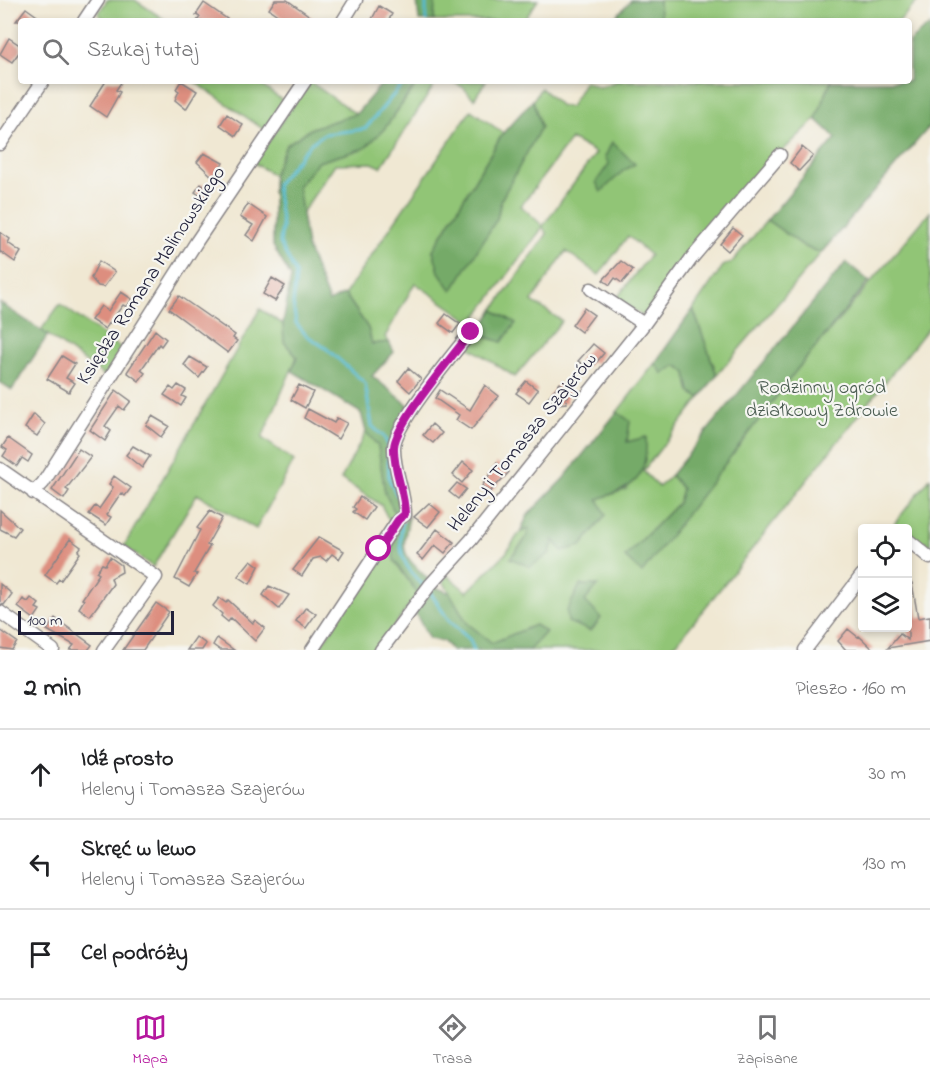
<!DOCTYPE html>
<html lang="pl">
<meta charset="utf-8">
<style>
:root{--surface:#fff;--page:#f2f2f2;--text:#202124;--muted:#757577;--line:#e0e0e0;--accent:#b5179e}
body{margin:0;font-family:"Indie Flower",sans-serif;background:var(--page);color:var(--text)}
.controls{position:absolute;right:18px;bottom:18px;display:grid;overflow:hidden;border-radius:6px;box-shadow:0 3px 9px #0003}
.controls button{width:54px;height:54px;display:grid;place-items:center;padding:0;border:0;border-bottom:2px solid var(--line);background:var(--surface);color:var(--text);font:30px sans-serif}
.scale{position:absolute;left:18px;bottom:15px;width:156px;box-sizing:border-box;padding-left:6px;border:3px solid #22223b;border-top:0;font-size:16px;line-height:21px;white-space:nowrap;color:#22223b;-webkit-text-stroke:4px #f6f6f2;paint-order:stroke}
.stop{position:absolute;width:18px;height:18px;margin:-14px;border:4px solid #b5179e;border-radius:50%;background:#fff}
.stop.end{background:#b5179e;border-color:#fff;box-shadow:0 2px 6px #0008}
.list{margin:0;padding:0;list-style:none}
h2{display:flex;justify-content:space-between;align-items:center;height:78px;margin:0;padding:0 24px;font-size:26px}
h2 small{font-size:20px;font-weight:400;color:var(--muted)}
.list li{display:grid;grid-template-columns:39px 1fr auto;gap:18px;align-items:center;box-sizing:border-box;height:90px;padding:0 24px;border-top:2px solid var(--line)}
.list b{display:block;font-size:22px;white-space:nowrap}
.list p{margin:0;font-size:20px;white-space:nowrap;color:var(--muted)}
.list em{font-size:20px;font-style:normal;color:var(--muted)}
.icon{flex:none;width:33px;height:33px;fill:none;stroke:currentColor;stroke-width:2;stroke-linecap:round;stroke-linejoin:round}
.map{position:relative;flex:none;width:930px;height:650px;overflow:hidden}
.search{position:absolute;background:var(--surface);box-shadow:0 3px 9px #0003;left:18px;right:18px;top:18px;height:66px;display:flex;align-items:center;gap:15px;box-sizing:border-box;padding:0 21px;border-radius:6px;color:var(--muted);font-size:22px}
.sheet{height:348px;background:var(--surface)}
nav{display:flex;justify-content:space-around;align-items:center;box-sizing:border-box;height:84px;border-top:2px solid var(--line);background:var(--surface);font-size:16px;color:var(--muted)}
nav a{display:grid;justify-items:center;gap:3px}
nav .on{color:var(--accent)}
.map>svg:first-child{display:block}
.green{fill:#91c576;stroke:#5a7458;stroke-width:1.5;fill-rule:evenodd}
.forest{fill:#74aa67;stroke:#4b6651;stroke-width:1.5}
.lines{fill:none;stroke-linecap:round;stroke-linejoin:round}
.stream{stroke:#55bbd3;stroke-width:3}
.building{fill:#dd8e7f}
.minor-casing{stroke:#898587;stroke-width:15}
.minor{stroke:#fff;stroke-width:12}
.route{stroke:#b5179e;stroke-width:8}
.labels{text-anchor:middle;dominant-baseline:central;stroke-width:4.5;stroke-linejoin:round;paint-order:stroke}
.street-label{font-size:20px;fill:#22223b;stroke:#f6f6f2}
.park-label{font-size:20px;fill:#495b50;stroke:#f6f6f2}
</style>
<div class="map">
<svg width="930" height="650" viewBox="0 0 930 650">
<rect width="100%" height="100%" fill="#f6f6f2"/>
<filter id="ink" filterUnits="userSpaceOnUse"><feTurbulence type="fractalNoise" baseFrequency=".0167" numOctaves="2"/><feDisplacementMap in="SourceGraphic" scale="12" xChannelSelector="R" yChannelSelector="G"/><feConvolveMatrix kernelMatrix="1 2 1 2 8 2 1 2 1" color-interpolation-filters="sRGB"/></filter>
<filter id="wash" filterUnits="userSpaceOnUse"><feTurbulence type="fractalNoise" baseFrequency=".008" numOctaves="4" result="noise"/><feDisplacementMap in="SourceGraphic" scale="24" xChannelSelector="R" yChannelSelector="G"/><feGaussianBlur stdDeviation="1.35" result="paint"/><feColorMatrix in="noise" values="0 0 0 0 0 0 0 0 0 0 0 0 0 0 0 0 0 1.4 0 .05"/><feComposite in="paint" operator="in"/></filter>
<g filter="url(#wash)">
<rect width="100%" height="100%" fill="#f0e8d3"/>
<path class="green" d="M107 0H135L167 21H107L98 14Z
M435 0H538L524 21H434Z
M659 0H919L899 21H660Z
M194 81H255L285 102 266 131Z
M309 81 356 114 312 128 286 145 273 175 254 163Z
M419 81H437L381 167 372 163 335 164 302 213 298 186 318 162 365 148 385 128Z
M451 81H486L474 99 463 87Z
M585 81 599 87 618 81H831L816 119 754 178 644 317 616 299 650 255 628 236 599 275 566 251 532 301 562 321 515 377 466 345 477 334 502 342 515 323 493 310 547 234 543 227 475 319 471 322 415 283 385 337 389 342 372 344 368 328 345 294 471 110 503 133 433 250 497 219 501 200 541 127 533 100 541 88 561 106 570 107ZM571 139 596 153 543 226 521 206Z
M930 212V326L677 643 665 650H529L546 632 535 625 492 643 467 623 443 581 447 575 467 592 506 553 520 532 530 529 525 540 510 558 549 554 555 539 598 499 627 489 646 438 626 442 629 421 617 412 655 363 663 374 676 365 686 373 690 392 700 398 643 471 659 487 671 475 682 489 678 503 625 557 642 572 795 372Z
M767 220 805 247 821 253 717 375 693 309 723 266 732 262Z
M60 304 122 349 106 377 41 330Z
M260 309 283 324 284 342 297 357 262 438 294 461 256 529 197 494 153 567 124 546Z
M366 432 378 446 385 493 395 513 390 522 381 505 341 479Z
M930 478V551L908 533V528H891Z
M391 536 394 560 418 594 376 650H318Z"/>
<path class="forest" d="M417 0H435L434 21H419Z
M631 0H659L660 21H612Z
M930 25V126L821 253 805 247 767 220 836 138 816 119 831 81H909V42Z
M384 81H418L385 128 365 148 318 162 298 186 307 247 329 302 345 294 368 328 372 344 389 342 394 352 372 376 411 407 395 433 402 509 395 513 385 493 378 446 366 432 361 413 292 371 297 357 284 342 283 324 291 277 273 246V175L286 145 312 128 356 114Z
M533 100 541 127 501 200 497 219 452 291 439 272 433 250 503 133Z
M612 142 635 164 623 171 601 192 596 182 609 164 605 157Z
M846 262 869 281 795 372 642 573 625 557 678 503 682 489 671 475Z
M0 303 48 335 12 390 0 382Z
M693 309 717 375 700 398 690 392 686 373 677 365 663 374 655 363Z
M493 310 516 323 502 342 477 334Z
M617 412 630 421 627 442 646 437C648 480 634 487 598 499L606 515 581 546 562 551 554 540 549 554 530 567 510 558 525 540 529 529 520 532 528 515 564 478Z
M409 517C401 555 401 552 429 580L418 594 394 560 391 536Z
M580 585H598L585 601 601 618 591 631 568 622 567 611Z
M435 587 450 593 467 623 492 643 535 625 546 632 529 650H452L443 641 429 639 415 612Z"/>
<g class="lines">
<path class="stream" d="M426 21V0
M397 495 389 479 388 445 384 437 372 426 365 383 327 349 306 335 296 323 293 304 296 274 280 243 282 226 276 185 310 144 324 134 365 129 405 81
M402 523C398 553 402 565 424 586
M430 592 449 621 470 640 474 650"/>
</g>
<g id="blocks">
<path class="building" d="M275 0H287L317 21H286L269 9Z
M204 3 230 21H197L200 17 196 15Z
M379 6 392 14 388 21H371Z
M26 8 44 21H16Z
M9 38 21 46V50L12 62 0 54Z
M106 81H122L116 90 120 92 106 117 90 106Z
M181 81 197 91 186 109 175 100 179 91 176 89Z
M227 114 243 125 236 136 220 125Z
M802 147 813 156 799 171 790 163Z
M204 153 223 163 213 177 197 162Z
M201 184 210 191 205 199 195 192Z
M248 204 267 217 254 241 246 235 253 225 240 217Z
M733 228 742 235 728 251 720 244Z
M0 232 10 239 8 243 21 252 15 262 1 252 0 254Z
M99 261 115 272 104 287 98 286 91 278Z
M621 261 633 270 622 283 615 278 610 285 603 280Z
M272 278 285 286 275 301 263 294Z
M121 292 132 299 127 307 123 305 105 329 91 320 101 306 108 311Z
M179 296 235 335 233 338 237 341 228 353 169 309Z
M584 308 594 315 581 332 572 325Z
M446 314 460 324 453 333 439 323Z
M155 330 166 339 161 346 159 344 143 367 141 370 145 373 139 381 127 372Z
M593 344 604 353 595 364 591 361 587 367 578 361Z
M62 356 75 364 66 378 75 383 69 392 47 379Z
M190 357 207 367 199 378 184 365Z
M408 368 421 379 410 392 398 381Z
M526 381 538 390 529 402 516 393Z
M560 383 571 392 566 398 567 403 556 404 548 397Z
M178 385 186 390 182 396 186 398 181 406 164 395 170 387 174 390Z
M299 385 313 392 305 408 291 400Z
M485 385 499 396 471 430 456 420 459 415 435 398 440 390 470 410Z
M116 390 131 401 124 410 119 406 105 426 111 431 105 441 90 430Z
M308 409 334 423 337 418 347 423 338 439 304 418Z
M34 414 45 424 37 436 25 428Z
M152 416 169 426 161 437 146 425Z
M432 424 442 433 433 443 423 435Z
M8 438 32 455 28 462 22 458 17 466 3 456 7 450 2 447Z
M133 446 150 456 142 468 126 455Z
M79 449 91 457 66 489 69 491 64 499 52 490Z
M463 462 473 470 462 483 453 475Z
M497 463 509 472 490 492 482 486Z
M114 476 131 488 125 496 121 493 110 509 107 515 111 517 106 525 89 514 95 506 99 509 110 493 113 487 109 484Z
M457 483 466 489 458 499 449 492Z
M360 497 374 507 365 520 353 512 356 509 353 507Z
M429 503 440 512 428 527 414 517Z
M0 510 20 528 14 536 0 529Z
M210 511 222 518 207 545 210 546 194 573 197 574 189 587 175 579 200 530 197 528Z
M437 529 454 542 445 553 435 545 423 560 417 555Z
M319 537 344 551 339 559 332 554 326 561 321 557 313 559 302 576 293 570Z
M70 539 81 547 78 551 80 553 61 580 59 579 56 583 45 575Z
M110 557 121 565 122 572 111 578 113 584 90 616 79 608 84 600 82 599 99 574 96 572 102 564 105 565Z
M251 560 259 566 250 584 238 576Z
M908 583H912L918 618 930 616V641L888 648 900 634 908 640Z
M0 584 12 594 4 605 0 604Z
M269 586 289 595 279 609 263 595Z
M31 598 39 604 36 608 40 610 34 619 18 607 23 599 28 602Z
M219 598 226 603 228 600 253 623 255 620 265 628 255 641 231 618 228 622 221 616 222 614 213 606Z
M156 603 169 612 143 650H123Z
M306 607 316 614 306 628 296 621Z
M55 618 92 645 88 650H70L74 645 47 630Z
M848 629 858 637 859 636 874 650H846L838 641Z
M0 630 17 642 12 650 0 648Z
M196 637 206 644 202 650H187Z
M217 638 234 650H220L213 645Z"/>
</g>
</g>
<g filter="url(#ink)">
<use href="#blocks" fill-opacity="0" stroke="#898587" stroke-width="1.5"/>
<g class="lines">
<defs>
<path id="minor" d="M84 21 98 0
M343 21 356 0
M0 144 43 81
M591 289 644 324
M0 469 156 577 104 650
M33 493 43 483 197 241 305 81
M908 540 930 558
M0 612 53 650
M312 650 398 520 405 515C405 491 393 470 394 447 394 425 455 352 471 332
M381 650 430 585 471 540 644 324 691 259 780 155
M805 650 862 575"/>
</defs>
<use href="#minor" class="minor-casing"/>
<use href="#minor" class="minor"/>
</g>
</g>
<g class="lines" filter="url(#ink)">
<path class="route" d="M379 549 398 520 405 514C405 491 393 470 394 447 395 424 455 353 471 332"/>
</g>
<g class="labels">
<g class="street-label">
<text transform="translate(152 276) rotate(-57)">Księdza Romana Malinowskiego</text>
<text transform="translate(523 443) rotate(-51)">Heleny i Tomasza Szajerów</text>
</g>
<g class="park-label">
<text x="822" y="388">Rodzinny ogród<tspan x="822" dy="23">działkowy Zdrowie</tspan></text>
</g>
</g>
</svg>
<div class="controls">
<button><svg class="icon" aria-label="locate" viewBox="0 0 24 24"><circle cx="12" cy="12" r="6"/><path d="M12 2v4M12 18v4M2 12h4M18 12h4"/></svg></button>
<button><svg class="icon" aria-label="layers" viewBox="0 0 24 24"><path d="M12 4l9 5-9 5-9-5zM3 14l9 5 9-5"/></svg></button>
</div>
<div class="scale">100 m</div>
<div class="stop" style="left:379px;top:549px"></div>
<div class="stop end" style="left:471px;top:332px"></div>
<div class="search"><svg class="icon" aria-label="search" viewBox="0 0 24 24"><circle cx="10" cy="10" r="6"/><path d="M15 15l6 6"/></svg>Szukaj tutaj</div>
</div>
<section class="sheet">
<h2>2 min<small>Pieszo · 160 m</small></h2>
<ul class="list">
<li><svg class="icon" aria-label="ahead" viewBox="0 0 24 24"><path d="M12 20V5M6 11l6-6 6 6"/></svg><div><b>Idź prosto</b><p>Heleny i Tomasza Szajerów</p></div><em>30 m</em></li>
<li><svg class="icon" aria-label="left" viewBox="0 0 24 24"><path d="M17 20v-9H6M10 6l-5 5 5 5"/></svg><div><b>Skręć w lewo</b><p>Heleny i Tomasza Szajerów</p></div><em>130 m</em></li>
<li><svg class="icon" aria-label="arrive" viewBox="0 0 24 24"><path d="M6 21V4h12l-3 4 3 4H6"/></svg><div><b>Cel podróży</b></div></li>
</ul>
</section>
<nav>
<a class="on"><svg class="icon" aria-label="map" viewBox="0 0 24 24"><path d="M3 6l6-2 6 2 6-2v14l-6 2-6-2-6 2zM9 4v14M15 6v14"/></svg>Mapa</a>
<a><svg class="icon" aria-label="directions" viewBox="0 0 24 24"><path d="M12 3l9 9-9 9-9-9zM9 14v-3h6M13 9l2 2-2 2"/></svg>Trasa</a>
<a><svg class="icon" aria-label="saved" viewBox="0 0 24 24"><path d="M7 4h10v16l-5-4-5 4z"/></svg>Zapisane</a>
</nav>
